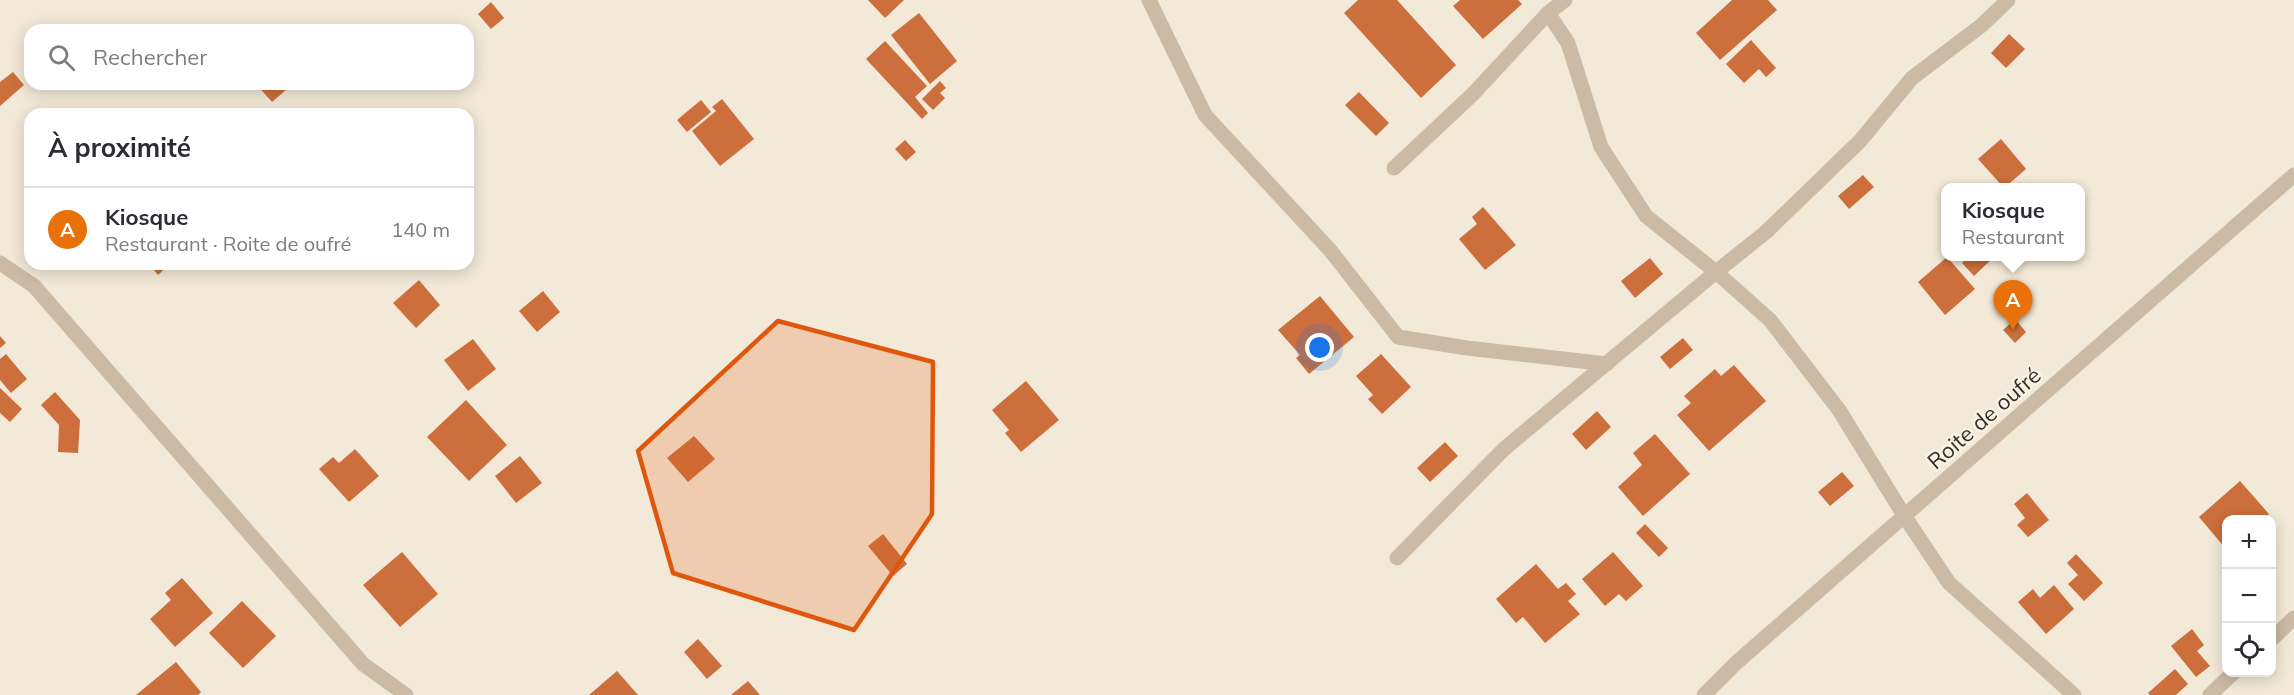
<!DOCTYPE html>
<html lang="fr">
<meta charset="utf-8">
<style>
:root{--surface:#fff;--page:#f2f2f3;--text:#2b2b33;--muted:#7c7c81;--line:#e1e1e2;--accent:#0b8043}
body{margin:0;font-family:Mulish,sans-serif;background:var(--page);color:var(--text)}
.controls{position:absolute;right:18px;bottom:18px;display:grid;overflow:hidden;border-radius:12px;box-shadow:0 3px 15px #0003}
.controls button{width:54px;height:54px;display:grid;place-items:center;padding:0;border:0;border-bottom:2px solid var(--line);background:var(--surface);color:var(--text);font:30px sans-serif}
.you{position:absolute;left:1320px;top:348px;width:21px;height:21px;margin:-15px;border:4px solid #fff;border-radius:50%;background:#1a73e8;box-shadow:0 0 0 9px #1a73e833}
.badge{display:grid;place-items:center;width:39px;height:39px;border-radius:50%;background:var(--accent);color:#fff;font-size:20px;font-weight:700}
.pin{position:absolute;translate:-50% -50px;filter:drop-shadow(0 2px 3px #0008)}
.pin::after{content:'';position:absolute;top:32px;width:21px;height:18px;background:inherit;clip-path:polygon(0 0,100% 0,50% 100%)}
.popup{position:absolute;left:1941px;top:183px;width:144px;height:78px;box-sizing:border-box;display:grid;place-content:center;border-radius:12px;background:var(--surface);filter:drop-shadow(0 2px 4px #0005);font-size:20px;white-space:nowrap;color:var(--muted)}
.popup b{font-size:22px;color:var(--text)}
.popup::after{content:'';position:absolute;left:50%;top:100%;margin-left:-12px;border:12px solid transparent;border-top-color:var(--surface)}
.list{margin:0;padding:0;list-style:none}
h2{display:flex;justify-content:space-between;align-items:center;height:78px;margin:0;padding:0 24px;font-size:26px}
h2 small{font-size:20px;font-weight:400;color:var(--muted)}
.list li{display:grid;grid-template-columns:39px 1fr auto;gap:18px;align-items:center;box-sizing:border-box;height:84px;padding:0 24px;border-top:2px solid var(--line)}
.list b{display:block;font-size:22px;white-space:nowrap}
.list p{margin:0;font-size:20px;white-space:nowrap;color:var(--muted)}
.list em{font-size:20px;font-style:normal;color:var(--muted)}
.icon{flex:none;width:33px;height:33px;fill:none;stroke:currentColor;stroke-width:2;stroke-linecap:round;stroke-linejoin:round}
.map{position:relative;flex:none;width:2294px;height:695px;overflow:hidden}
.search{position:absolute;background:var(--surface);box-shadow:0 3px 15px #0003;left:24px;top:24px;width:450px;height:66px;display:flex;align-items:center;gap:15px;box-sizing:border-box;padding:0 21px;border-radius:18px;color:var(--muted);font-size:22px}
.panel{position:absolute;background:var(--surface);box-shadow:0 3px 15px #0003;left:24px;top:108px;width:450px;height:162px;border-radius:18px}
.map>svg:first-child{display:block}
.building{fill:#cd6f3c}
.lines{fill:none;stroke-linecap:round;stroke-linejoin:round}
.minor{stroke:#cbbaa4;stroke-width:15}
.tertiary{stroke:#cbbaa4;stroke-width:15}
.marked{fill:#df570d;fill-opacity:0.2;stroke:#df570d;stroke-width:4.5;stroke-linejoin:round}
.labels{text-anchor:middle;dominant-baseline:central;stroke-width:5;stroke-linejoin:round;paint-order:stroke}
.street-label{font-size:22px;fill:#362d26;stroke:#faf3e5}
</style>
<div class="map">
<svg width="2294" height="695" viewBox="0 0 2294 695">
<rect width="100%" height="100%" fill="#f3e9d8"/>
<path class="building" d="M868 0H904L885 18Z
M1358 0H1397L1456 65 1421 98 1344 13Z
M1460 0H1518L1522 4 1483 39 1453 6Z
M1732 0H1768L1777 10 1720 60 1696 33Z
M491 2 504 18 491 29 478 14Z
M919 13 957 61 930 84 891 35Z
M2009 34 2025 49 2006 68 1991 53Z
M1751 40 1776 68 1766 77 1759 69 1744 83 1726 64Z
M885 41 927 86 915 97 928 113 922 119 866 59Z
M13 72 24 85 0 106V82Z
M940 81 946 88 940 93 945 98 933 110 922 99Z
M256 84H293L272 102Z
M1359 92 1389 123 1376 136 1345 105Z
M722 99 754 139 720 166 692 131 716 111 712 107Z
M701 100 711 112 687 132 677 120Z
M2001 139 2026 169 2004 188 1978 159Z
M905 140 916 152 906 161 895 149Z
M1863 175 1874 187 1849 209 1838 196Z
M1483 207 1516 245 1485 270 1459 239 1477 224 1472 217Z
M1968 256H1995L1974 276 1962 263Z
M2010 256H2029L2019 266Z
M1947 257 1975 289 1945 315 1918 282Z
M1650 258 1663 274 1635 298 1621 281Z
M149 264H170L158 275Z
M419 280 440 305 416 328 393 303Z
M543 291 560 312 537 332 519 311Z
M1320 296 1354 337 1309 374 1296 358 1300 355 1278 330Z
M2015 319 2026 332 2015 343 2003 330Z
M0 336 6 343 0 348Z
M1683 338 1693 350 1670 369 1660 357Z
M473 339 496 369 468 391 444 360Z
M6 354 27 379 11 393 0 380V359Z
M1381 354 1411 387 1382 414 1368 399 1373 395 1356 376Z
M1734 365 1766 401 1709 451 1677 415 1691 403 1684 396 1715 369 1721 376Z
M1026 381 1059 420 1021 452 1005 433 1009 430 992 410Z
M0 388 22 409 10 422 0 413Z
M55 392 80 420 78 453 58 452 59 425 41 405Z
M466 400 507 445 469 481 427 437Z
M1597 411 1611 427 1586 450 1572 434Z
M1655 434 1690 474 1643 516 1618 487 1642 465 1633 453Z
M694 436 715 459 688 482 667 458Z
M1445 442 1458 456 1430 482 1417 468Z
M355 449 379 476 349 502 319 469 333 457 339 463Z
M520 456 542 483 516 503 495 476Z
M1842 472 1854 486 1830 506 1818 492Z
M2240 481 2269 514 2262 520H2226V549L2199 517Z
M2027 493 2049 520 2028 537 2017 525 2025 518 2014 504Z
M1645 524 1668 548 1659 557 1636 533Z
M883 534 907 564 893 576 868 546Z
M402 552 438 594 400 627 363 585Z
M1613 552 1643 586 1626 601 1619 594 1605 606 1582 579Z
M2076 554 2103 583 2084 601 2068 584 2078 575 2067 563Z
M1536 564 1558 589 1566 583 1576 594 1568 601 1580 614 1545 643 1523 617 1516 623 1496 599Z
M182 578 213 613 175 647 150 619 171 600 165 593Z
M2054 585 2074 609 2046 634 2018 602 2033 589 2040 598Z
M242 601 276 636 243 668 209 633Z
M2192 629 2204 645 2197 651 2210 666 2196 677 2171 646Z
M698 639 722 666 707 679 684 652Z
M176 662 201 692 198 695H136Z
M2175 669 2188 684 2176 695H2150L2148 693Z
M617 671 638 695H589Z
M748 681 760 695H731Z"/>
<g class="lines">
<path class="minor" d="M1149 0 1205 115 1330 250 1398 337 1467 348 1607 364
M1548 13 1568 43 1601 147 1646 216 1716 272 1770 320 1839 410 1905 517 1949 583 2074 695
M1394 168 1473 94 1548 13 1565 0
M0 263 34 286 363 664 406 695
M1397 558 1504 449 1716 272 1766 232 1860 141 1912 78 1982 25 2008 0
M2272 639 2294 618
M2210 695 2234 672"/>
<path class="tertiary" d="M1704 695 1736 663 2294 175"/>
</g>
<path class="marked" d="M778 321 933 362 932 514 854 630 673 573 638 451Z"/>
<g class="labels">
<g class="street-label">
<text transform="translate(1984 418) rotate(-41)">Roite de oufré</text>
</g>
</g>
</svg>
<div class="controls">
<button>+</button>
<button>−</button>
<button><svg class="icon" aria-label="locate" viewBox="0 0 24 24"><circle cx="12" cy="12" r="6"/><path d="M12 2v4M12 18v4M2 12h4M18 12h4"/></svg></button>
</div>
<div class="you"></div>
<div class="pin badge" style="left:2013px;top:330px;background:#e8710a">A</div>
<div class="popup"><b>Kiosque</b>Restaurant</div>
<div class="search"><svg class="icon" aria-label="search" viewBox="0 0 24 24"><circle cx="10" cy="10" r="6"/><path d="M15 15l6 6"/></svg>Rechercher</div>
<section class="panel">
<h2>À proximité<small></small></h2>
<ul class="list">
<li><span class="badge" style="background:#e8710a">A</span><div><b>Kiosque</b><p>Restaurant · Roite de oufré</p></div><em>140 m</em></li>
</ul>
</section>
</div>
